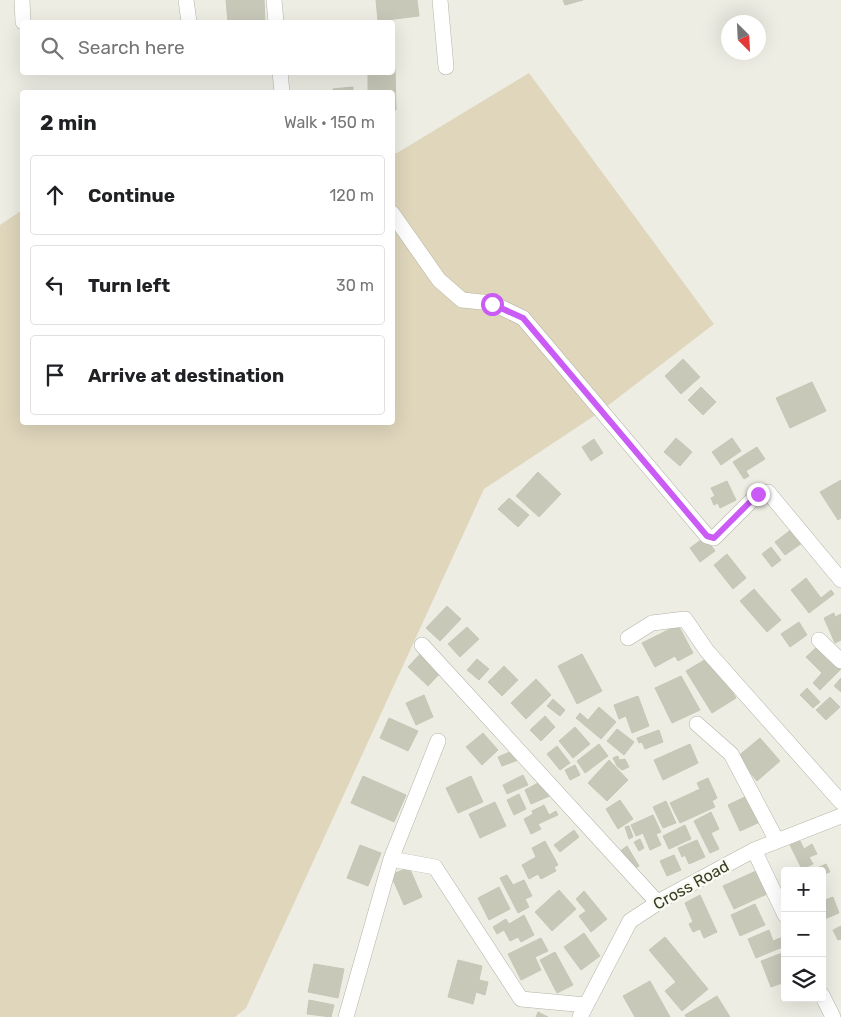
<!DOCTYPE html>
<meta charset="utf-8">
<style>
:root{--surface:#fff;--page:#f6f6f6;--text:#202124;--muted:#757577;--line:#e0e0e0}
body{margin:0;font-family:Rubik,sans-serif;background:var(--page);color:var(--text)}
.controls{position:absolute;right:15px;bottom:15px;display:grid;overflow:hidden;border-radius:5px;box-shadow:0 5px 20px #0002}
.controls button{width:45px;height:45px;display:grid;place-items:center;padding:0;border:0;border-bottom:1px solid var(--line);background:var(--surface);color:var(--text);font:25px sans-serif}
.compass{position:absolute;left:721px;top:15px;width:45px;height:45px;border-radius:50%;background:var(--surface);box-shadow:0 5px 20px #0002;rotate:156deg}
.stop{position:absolute;width:15px;height:15px;margin:-11px;border:4px solid #ca5bf4;border-radius:50%;background:#fff}
.stop.end{background:#ca5bf4;border-color:#fff;box-shadow:0 1px 5px #0008}
.list{margin:0;padding:0;list-style:none}
h2{display:flex;justify-content:space-between;align-items:center;height:65px;margin:0;padding:0 20px;font-size:21px}
h2 small{font-size:16px;font-weight:400;color:var(--muted)}
.list li{display:grid;grid-template-columns:32px 1fr auto;gap:15px;align-items:center;box-sizing:border-box;height:80px;margin:0 10px 10px;padding:0 10px;border:1px solid var(--line);border-radius:5px}
.list b{display:block;font-size:19px;white-space:nowrap}
.list em{font-size:16px;font-style:normal;color:var(--muted)}
.icon{flex:none;width:28px;height:28px;fill:none;stroke:currentColor;stroke-width:2;stroke-linecap:round;stroke-linejoin:round}
.map{position:relative;flex:none;width:841px;height:1017px;overflow:hidden}
.search{position:absolute;background:var(--surface);box-shadow:0 5px 20px #0002;left:20px;top:20px;width:375px;height:55px;display:flex;align-items:center;gap:12px;box-sizing:border-box;padding:0 18px;border-radius:5px;color:var(--muted);font-size:19px}
.panel{position:absolute;background:var(--surface);box-shadow:0 5px 20px #0002;left:20px;top:90px;width:375px;height:335px;border-radius:5px}
.map>svg:first-child{display:block}
.green{fill:#dfd6bc}
.building{fill:#c8c8b9;stroke:#c6c7b6}
.lines{fill:none;stroke-linecap:round;stroke-linejoin:round}
.street-casing{stroke:#b3b5a6;stroke-width:16}
.street{stroke:#fff;stroke-width:15}
.route{stroke:#ca5bf4;stroke-width:6}
.labels{text-anchor:middle;dominant-baseline:central;stroke-width:5;stroke-linejoin:round;paint-order:stroke}
.street-label{font-size:16px;fill:#393f23;stroke:#fafaf4}
</style>
<div class="map">
<svg width="841" height="1017" viewBox="0 0 841 1017">
<rect width="100%" height="100%" fill="#edede4"/>
<path class="green" d="M529 73 714 324 597 414 484 489 246 1008 235 1017H0V225L22 210V422H392L393 153H397Z"/>
<path class="building" d="M226 0H264L265 22H228Z
M376 0H417L419 16 378 21Z
M563 0H583L565 5Z
M392 69H395L396 110H392V92H368V72H392Z
M353 87V92H334L333 89Z
M683 359 700 377 681 394 665 376Z
M812 382 826 411 790 428 776 398Z
M701 387 716 402 703 415 688 400Z
M676 438 692 452 680 466 664 452Z
M732 438 741 451 721 465 712 452Z
M594 439 603 453 591 461 582 447Z
M757 447 765 459 746 471 749 476 744 479 733 462Z
M538 472 561 494 539 517 516 496Z
M841 480V518L838 520 820 492Z
M727 481 736 500 720 508 718 503 714 505 711 498 715 496 711 488Z
M509 498 529 515 518 527 498 509Z
M792 529 802 543 785 555 775 542Z
M705 537 715 551 700 562 690 548Z
M771 547 781 560 772 567 762 554Z
M727 554 746 578 733 589 714 565Z
M806 578 821 598 831 590 834 594 809 613 791 590Z
M754 589 781 620 767 632 740 601Z
M447 606 461 619 440 641 426 628Z
M834 613 835 617 841 614V640L835 643 824 618Z
M799 622 807 635 790 647 781 634Z
M678 625 693 653 678 661 675 656 655 667 642 643Z
M467 627 479 639 460 657 448 644Z
M820 644 841 665V669L820 690 813 683 822 673 806 657Z
M423 651 443 670 428 686 408 667Z
M582 654 602 691 577 704 558 666Z
M711 656 736 698 712 713 686 671Z
M477 659 489 669 479 680 467 670Z
M504 666 518 680 502 696 488 682Z
M681 676 700 710 672 723 655 688Z
M841 678V692L834 686Z
M536 679 551 695 526 719 511 703Z
M807 688 820 702 813 708 800 695Z
M424 695 433 717 416 725 406 703Z
M638 696 649 726 632 733 626 716 619 719 614 705Z
M830 697 840 707 826 720 816 710Z
M553 699 565 710 560 716 547 706Z
M599 707 616 722 601 739 576 718 580 713 588 720Z
M545 716 555 727 541 741 530 730Z
M389 718 418 731 408 751 380 738Z
M575 727 590 744 573 758 559 741Z
M617 729 634 742 624 755 607 741Z
M659 730 663 742 645 749 642 742 639 743 637 738Z
M483 733 498 750 482 765 466 747Z
M760 738 780 761 757 781 737 757Z
M599 744 608 756 585 773 577 761Z
M690 744 698 763 663 780 654 760Z
M557 746 570 763 560 770 547 754Z
M517 749 521 759 502 766 498 757Z
M618 756 619 760 625 759 629 767 622 770 617 766 613 758Z
M609 760 628 780 607 801 588 783Z
M575 765 580 775 570 780 565 770Z
M523 775 528 785 507 794 503 785Z
M363 776 406 795 394 822 351 803Z
M471 776 483 802 458 813 446 788Z
M708 778 717 798 712 801 715 807 680 823 670 803 700 789 697 783Z
M540 782 544 791 551 787 554 794 531 804 525 790Z
M519 794 526 809 514 815 507 800Z
M747 796 760 822 740 831 728 805Z
M620 800 633 819 618 829 606 809Z
M666 801 676 823 663 828 653 807Z
M495 802 506 826 480 838 469 814Z
M544 805 549 815 556 811 558 815 538 824 541 829 531 834 524 819 533 814 532 811Z
M711 812 719 829 711 833 719 849 710 853 694 821Z
M653 815 661 832 656 834 661 845 650 850 643 833 636 836 631 825Z
M685 825 691 839 669 849 663 836Z
M629 826 633 837 629 839 625 827Z
M574 830 579 837 560 852 554 845Z
M640 839 644 848 639 851 634 842Z
M697 840 705 857 689 864 685 855 682 857 678 848Z
M545 841 558 865 554 867 556 871 541 879 538 874 529 879 522 865 536 857 532 848Z
M800 841 804 849 812 844 817 854 809 857 813 864 802 869 790 845Z
M360 845 381 853 368 886 347 878Z
M627 846 639 866 631 871 619 852Z
M674 855 681 870 667 876 660 861Z
M826 864 830 872 822 875V871H811Z
M409 867 422 897 404 905 391 875Z
M756 871 767 894 734 909 723 886Z
M507 875 513 885 524 880 532 896 525 899 529 907 518 913 500 878Z
M499 887 510 909 489 920 478 898Z
M559 890 576 909 552 931 535 912Z
M584 891 607 919 591 932 579 916 586 911 576 899Z
M700 895 717 932 704 938 700 929 693 932 689 924 693 922 685 903Z
M833 897 839 913 822 920V901Z
M755 904 765 925 740 936 731 915Z
M524 915 534 935 521 942 518 937 510 941 504 930 497 934 493 927 506 919 509 924Z
M841 926V939L838 940 833 930Z
M769 930 773 941 785 936V946L756 958 748 939Z
M584 933 600 956 581 970 564 947Z
M665 937 708 989 682 1011 665 991 676 982 649 950Z
M541 938 548 951 535 957 541 970 521 980 508 954Z
M555 952 573 985 557 993 540 960Z
M785 952V982L771 987 761 961Z
M458 960 482 966 479 980 488 982 485 995 476 992 473 1004 448 997Z
M314 964 344 969 338 998 308 992Z
M650 981 670 1017H635L623 996Z
M717 996 730 1017H686L685 1015Z
M309 1000 334 1005 331 1017 307 1014Z
M538 1012 548 1017H536Z"/>
<g class="lines">
<defs>
<path id="street" d="M22 0 23 22
M186 0 189 22
M274 0 276 22
M440 0 446 67
M280 72 282 92
M392 213 439 280 462 300 492 303 523 318 707 536 714 538 758 494 768 492 841 580
M628 638 652 623 685 619 707 651 841 802
M819 640 841 661
M422 645 658 903
M697 724 731 754 777 841
M754 850 785 915
M391 859 435 867 521 999 586 1005
M822 995 833 1017
M346 1017 391 859 438 741
M580 1017 630 921 665 898 754 850 841 816"/>
</defs>
<use href="#street" class="street-casing"/>
<use href="#street" class="street"/>
</g>
<g class="lines">
<path class="route" d="M492 304 523 318 707 536 714 538 758 494"/>
</g>
<g class="labels">
<g class="street-label">
<text transform="translate(691 885) rotate(-29)">Cross Road</text>
</g>
</g>
</svg>
<div class="controls">
<button>+</button>
<button>−</button>
<button><svg class="icon" aria-label="layers" viewBox="0 0 24 24"><path d="M12 4l9 5-9 5-9-5zM3 14l9 5 9-5"/></svg></button>
</div>
<svg class="compass" viewBox="-18 -18 36 36"><path d="M0-13l5 13h-10z" fill="#e53935"/><path d="M0 13l5-13h-10z" fill="#757577"/></svg>
<div class="stop" style="left:492px;top:304px"></div>
<div class="stop end" style="left:758px;top:494px"></div>
<div class="search"><svg class="icon" aria-label="search" viewBox="0 0 24 24"><circle cx="10" cy="10" r="6"/><path d="M15 15l6 6"/></svg>Search here</div>
<section class="panel">
<h2>2 min<small>Walk · 150 m</small></h2>
<ul class="list">
<li><svg class="icon" aria-label="ahead" viewBox="0 0 24 24"><path d="M12 20V5M6 11l6-6 6 6"/></svg><div><b>Continue</b></div><em>120 m</em></li>
<li><svg class="icon" aria-label="left" viewBox="0 0 24 24"><path d="M17 20v-9H6M10 6l-5 5 5 5"/></svg><div><b>Turn left</b></div><em>30 m</em></li>
<li><svg class="icon" aria-label="arrive" viewBox="0 0 24 24"><path d="M6 21V4h12l-3 4 3 4H6"/></svg><div><b>Arrive at destination</b></div></li>
</ul>
</section>
</div>
